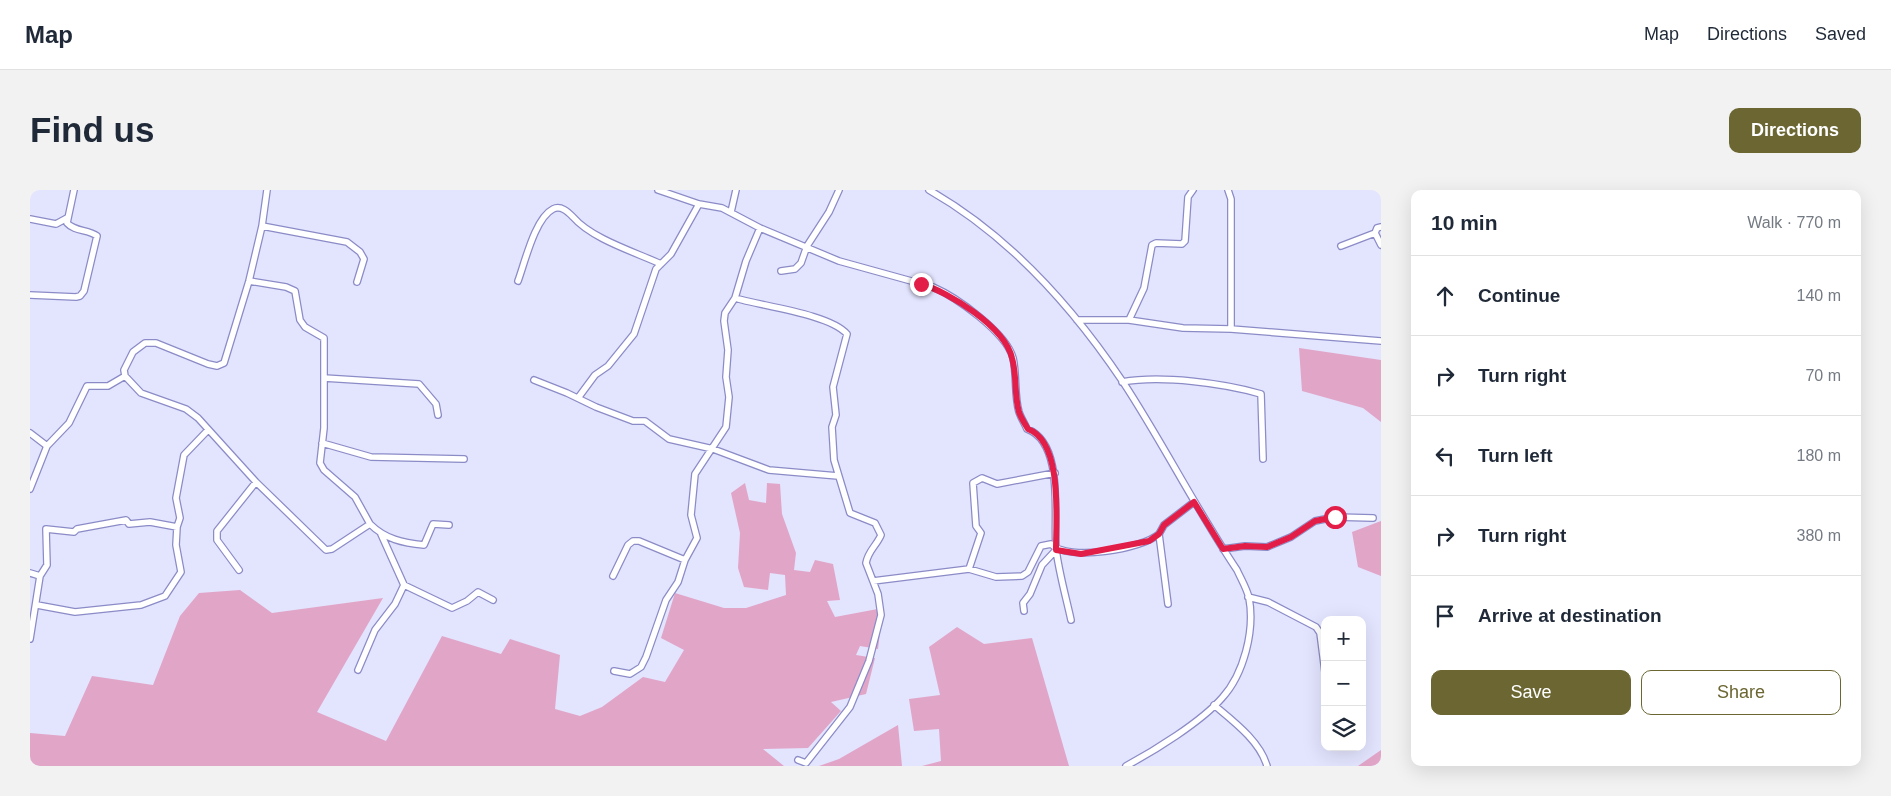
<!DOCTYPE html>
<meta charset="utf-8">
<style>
:root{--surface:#fff;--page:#f2f2f3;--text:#1f2937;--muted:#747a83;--line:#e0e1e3;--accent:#6b6632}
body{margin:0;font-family:Helvetica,sans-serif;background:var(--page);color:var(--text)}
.controls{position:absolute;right:15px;bottom:15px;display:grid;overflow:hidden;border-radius:10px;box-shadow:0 5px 20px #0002}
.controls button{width:45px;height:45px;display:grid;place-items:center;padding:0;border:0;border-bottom:1px solid var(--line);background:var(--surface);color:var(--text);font:25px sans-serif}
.stop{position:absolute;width:15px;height:15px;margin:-11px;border:4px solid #e11d48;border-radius:50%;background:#fff}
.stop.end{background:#e11d48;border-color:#fff;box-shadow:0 1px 5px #0008}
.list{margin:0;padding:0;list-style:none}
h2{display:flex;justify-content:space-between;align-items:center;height:65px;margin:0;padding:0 20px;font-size:21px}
h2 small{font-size:16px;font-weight:400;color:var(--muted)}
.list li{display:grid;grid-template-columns:32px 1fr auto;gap:15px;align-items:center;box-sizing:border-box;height:80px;padding:0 20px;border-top:1px solid var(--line)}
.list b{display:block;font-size:19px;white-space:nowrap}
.list em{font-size:16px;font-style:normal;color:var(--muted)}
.actions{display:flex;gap:10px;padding:15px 20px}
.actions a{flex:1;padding:11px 0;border:1px solid var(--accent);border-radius:10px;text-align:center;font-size:18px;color:var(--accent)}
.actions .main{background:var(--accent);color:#fff}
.icon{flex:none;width:28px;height:28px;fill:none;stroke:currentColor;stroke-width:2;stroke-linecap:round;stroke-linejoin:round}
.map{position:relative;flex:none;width:1351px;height:576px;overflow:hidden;border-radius:10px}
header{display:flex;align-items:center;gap:30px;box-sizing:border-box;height:70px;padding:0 25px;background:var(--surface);border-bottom:1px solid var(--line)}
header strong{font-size:24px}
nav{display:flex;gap:28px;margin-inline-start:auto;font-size:18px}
.intro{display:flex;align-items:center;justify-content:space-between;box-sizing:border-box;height:120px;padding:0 30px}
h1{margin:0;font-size:35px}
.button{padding:12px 22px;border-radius:10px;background:var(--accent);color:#fff;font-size:18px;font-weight:700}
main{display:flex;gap:30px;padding:0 30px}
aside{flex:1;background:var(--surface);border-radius:10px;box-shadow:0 5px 20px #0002}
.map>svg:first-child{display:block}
.green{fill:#e1a5c8}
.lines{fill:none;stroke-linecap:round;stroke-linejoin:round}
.minor-casing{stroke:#8b8bc7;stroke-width:8}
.minor{stroke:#fff;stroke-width:5.5}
.route{stroke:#e11d48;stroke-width:6}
</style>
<header>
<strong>Map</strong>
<nav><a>Map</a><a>Directions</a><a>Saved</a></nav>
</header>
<div class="intro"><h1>Find us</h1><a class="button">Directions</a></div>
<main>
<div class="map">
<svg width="1351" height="576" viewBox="0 0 1351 576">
<rect width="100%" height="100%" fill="#e3e4fe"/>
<path class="green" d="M1269 158 1351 170V232L1333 218 1272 201Z
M715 293 719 310 736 313 737 293 750 294 752 324 766 363 764 380 780 382 785 370 803 374 810 410 797 411 805 427 853 418 848 459 830 456 826 465 845 468 836 504 801 512 811 521 778 558 733 559 754 576H0V543L35 546 62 486 123 495 150 426 169 403 210 400 242 423 353 408 287 522 356 551 412 446 471 464 480 449 530 465 525 519 550 526 572 517 613 487 635 492 654 460 631 448 645 403 694 418H716L756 405 755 385 740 383 738 400 714 397 708 378 710 343 701 303Z
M1351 331V386L1328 377 1322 342Z
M927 437 954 454 1002 448 1039 576H892L911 571 909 539 884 541 879 509 910 505 899 457Z
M868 535 872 576H789L809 569Z
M1351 560V576H1328Z"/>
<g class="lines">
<defs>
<path id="minor" d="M237 0 232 36 219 91 194 173 187 176 178 174 126 153H115L103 162 94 180 95 186 111 203 156 219 168 228 226 292 296 360 302 359 340 334C355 349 373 353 394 355L403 334 419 335
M628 0 669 14 692 18 730 38 809 71 903 97C926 107 976 142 983 168 987 185 984 205 989 222 991 228 995 234 997 239 1035 253 1023 327 1026 359 1029 383 1036 407 1041 430
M899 0C978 45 1042 116 1093 192 1133 253 1166 319 1207 380 1211 389 1217 399 1219 408 1225 440 1214 484 1192 508 1171 532 1124 561 1096 576
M1198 0 1201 9V139
M701 22 706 0
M0 29 26 34 37 28
M232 36 317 52 330 62 334 69 327 92
M1351 37 1347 38 1345 43 1351 55
M1311 56 1345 43
M751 81 765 79 771 73 777 56 799 22 809 0
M219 91 256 97 265 101 270 130 275 137 294 148V238L290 273 294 280 325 307 340 334
M488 91C495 72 505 28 523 19 531 15 538 22 543 27 562 49 605 62 631 74
M0 105 46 107 50 106 54 101 67 46C58 39 45 42 37 33L44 0
M705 108C731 116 800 124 817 144L803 197 806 225 802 237 804 270 820 323 845 333 851 345C847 355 838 361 836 373L848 404 851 425 839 471 820 517 776 573 768 570
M1047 130H1099L1153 138 1201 139 1351 151
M1099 130 1114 98 1122 55 1126 53 1152 54 1155 51 1158 7 1163 0
M294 188 389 194 406 214 408 225
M504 190 537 203 566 217 603 231H615L639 249 683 259 739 280 808 286
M1092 192C1131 185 1193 193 1231 204L1233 269
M548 208 565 185 578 176 604 144 626 79 641 64 669 14
M0 243 17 256
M292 253 341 267 434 269
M0 299 17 256 39 233 57 196H78L95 186
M351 344 374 395 422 418 437 411 448 402 463 410
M1193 359 1215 356 1237 357 1261 347 1285 331 1305 327 1343 328
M939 379 951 343 946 336 943 293 952 288 967 294 1025 283
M209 380 187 350V341L226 292
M0 383 10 386 0 449
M10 386 17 375 16 339 44 342 47 339 96 330 99 334 120 332 147 337
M583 386 598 355 603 351H609L655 370
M843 391 939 379 966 387 992 386 998 382 1011 356 1021 354C1038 372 1112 359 1129 344
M1218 407 1238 412 1286 437 1290 443 1295 482
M1138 414 1129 344 1134 335 1164 312
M7 415 45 422 111 415 135 406 151 382 146 355 147 337 150 328 146 308 154 265 178 240
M994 421 993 413 1000 404 1012 375 1026 360
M328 480 345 440 365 414 374 395
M584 481 600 484 611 477 616 467 636 410 648 392 655 370 667 348 661 325 665 284 696 237 699 207 696 187 698 160 694 131 695 123 705 108 716 71 730 38
M1184 515C1203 531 1230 551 1237 576"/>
</defs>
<use href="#minor" class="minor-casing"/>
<use href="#minor" class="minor"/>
</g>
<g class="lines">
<path class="route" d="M891 94C919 102 975 137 982 168 987 185 984 205 989 222 991 228 995 234 998 239 1033 252 1026 329 1026 360L1051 364 1119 351 1129 344 1134 335 1164 312 1193 359 1215 356 1237 357 1261 347 1285 331 1305 327"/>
</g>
</svg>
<div class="controls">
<button>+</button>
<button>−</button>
<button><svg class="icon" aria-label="layers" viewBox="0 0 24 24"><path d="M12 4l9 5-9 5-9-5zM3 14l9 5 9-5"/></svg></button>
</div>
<div class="stop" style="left:1305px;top:327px"></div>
<div class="stop end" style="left:891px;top:94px"></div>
</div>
<aside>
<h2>10 min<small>Walk · 770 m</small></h2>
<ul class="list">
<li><svg class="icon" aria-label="ahead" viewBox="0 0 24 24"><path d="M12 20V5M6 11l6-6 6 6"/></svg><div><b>Continue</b></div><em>140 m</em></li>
<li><svg class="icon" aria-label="right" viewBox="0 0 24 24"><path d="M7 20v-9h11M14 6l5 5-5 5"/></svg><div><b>Turn right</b></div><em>70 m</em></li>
<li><svg class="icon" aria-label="left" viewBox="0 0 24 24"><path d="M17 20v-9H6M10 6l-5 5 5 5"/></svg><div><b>Turn left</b></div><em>180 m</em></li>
<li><svg class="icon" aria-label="right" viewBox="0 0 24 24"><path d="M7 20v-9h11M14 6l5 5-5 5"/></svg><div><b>Turn right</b></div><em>380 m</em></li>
<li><svg class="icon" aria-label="arrive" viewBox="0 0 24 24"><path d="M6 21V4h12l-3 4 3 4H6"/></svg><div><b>Arrive at destination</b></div></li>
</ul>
<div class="actions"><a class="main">Save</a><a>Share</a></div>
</aside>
</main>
